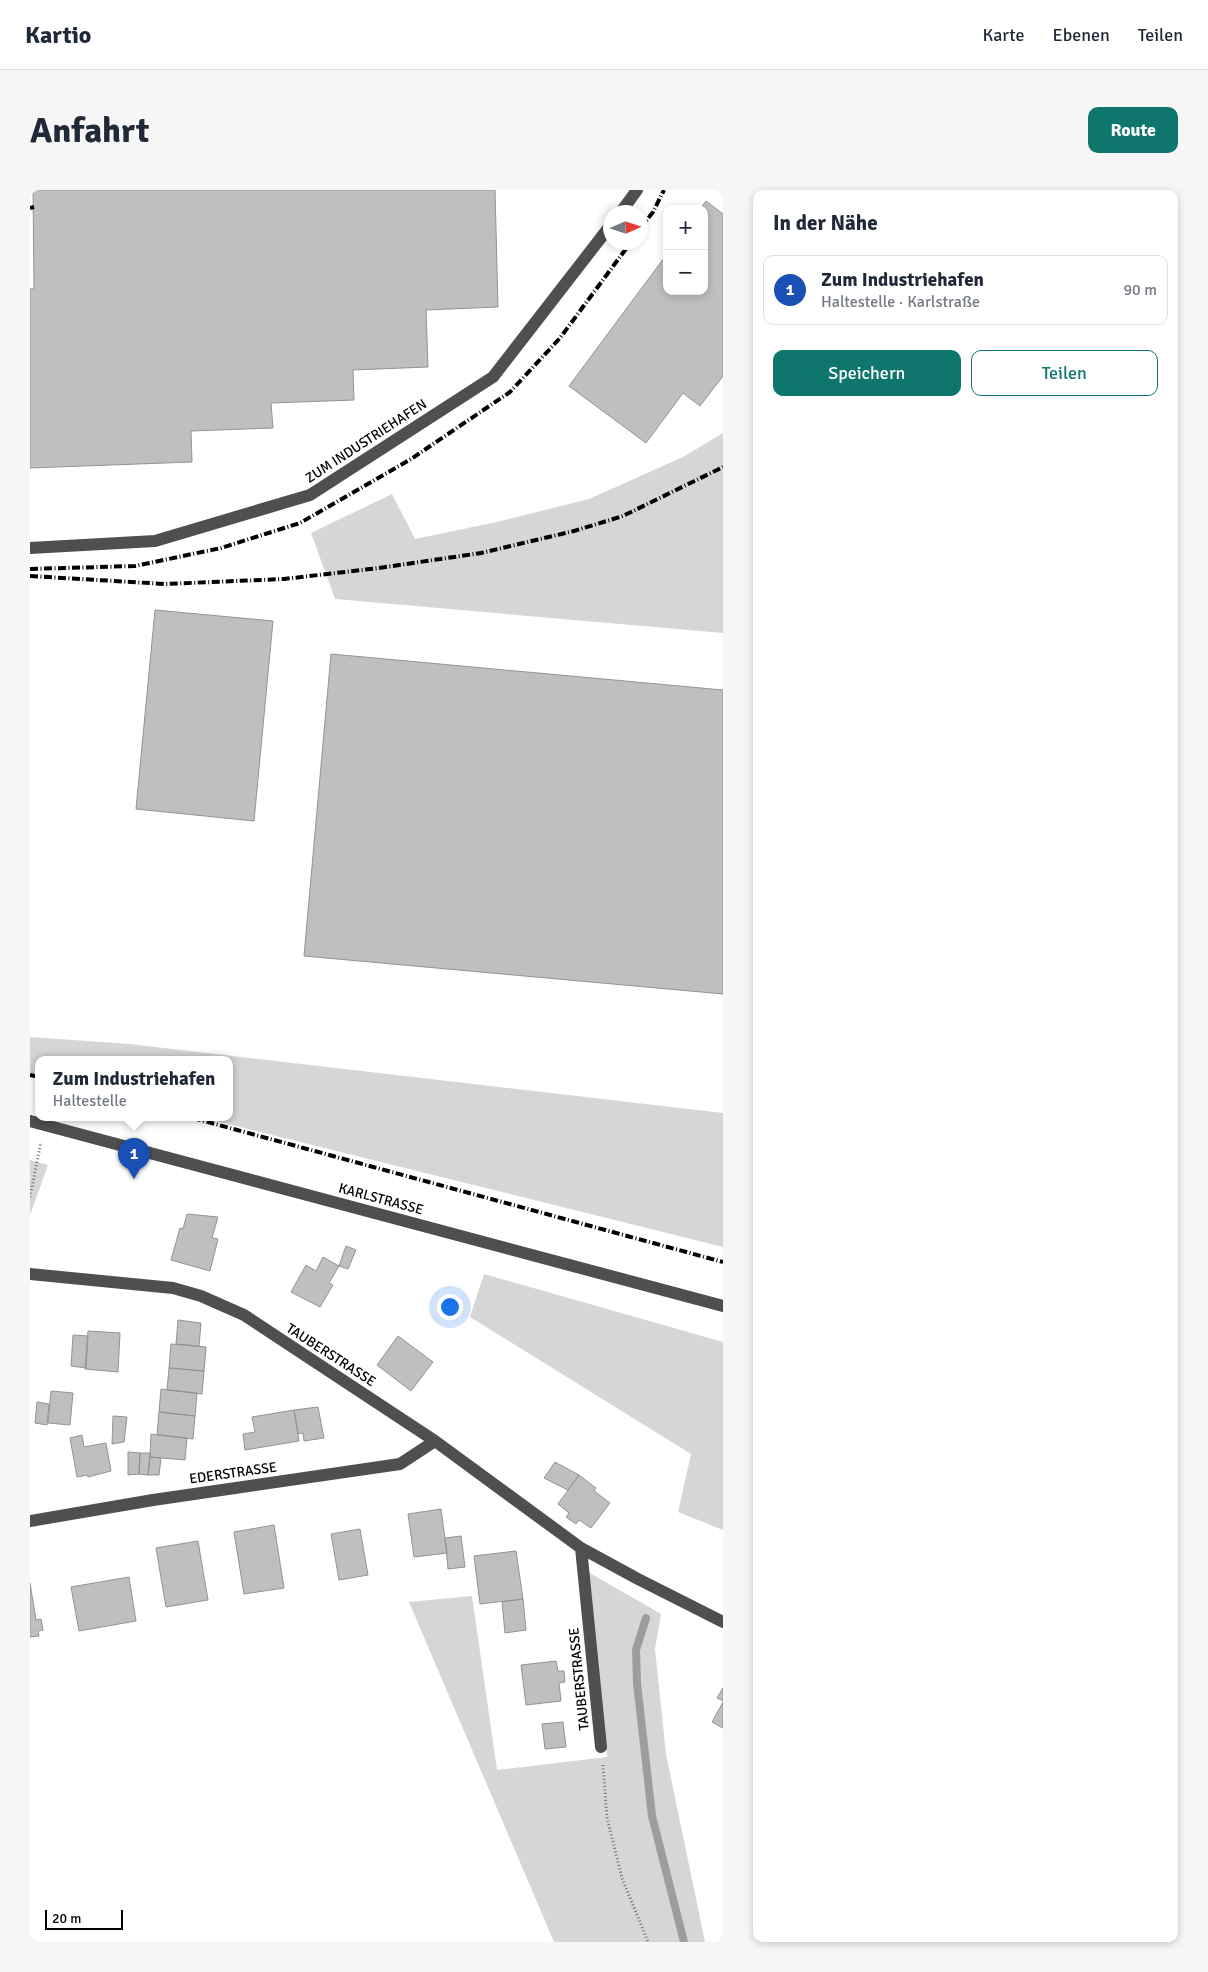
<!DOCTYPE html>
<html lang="de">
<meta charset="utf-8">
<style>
:root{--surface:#fff;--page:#f6f6f7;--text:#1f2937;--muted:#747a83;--line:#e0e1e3;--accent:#0f766e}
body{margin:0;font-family:Signika,sans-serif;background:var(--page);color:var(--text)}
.controls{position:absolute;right:15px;top:15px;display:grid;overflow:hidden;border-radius:10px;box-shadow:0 2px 8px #0003}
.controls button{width:45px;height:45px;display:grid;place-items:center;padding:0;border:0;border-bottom:1px solid var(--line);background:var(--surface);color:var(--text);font:25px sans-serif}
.compass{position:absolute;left:573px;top:15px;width:45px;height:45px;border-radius:50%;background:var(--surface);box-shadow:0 2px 8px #0003;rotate:87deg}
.scale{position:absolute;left:15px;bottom:12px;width:78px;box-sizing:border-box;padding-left:5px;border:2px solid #000;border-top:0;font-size:14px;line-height:18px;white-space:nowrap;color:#000;-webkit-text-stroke:4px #fff;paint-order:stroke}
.you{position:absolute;left:419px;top:1116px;width:18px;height:18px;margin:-12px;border:4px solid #fff;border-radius:50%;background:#1a73e8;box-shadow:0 0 0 8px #1a73e833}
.badge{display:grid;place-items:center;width:32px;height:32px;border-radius:50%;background:var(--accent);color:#fff;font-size:16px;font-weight:700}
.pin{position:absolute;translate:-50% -41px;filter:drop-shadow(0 1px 2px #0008)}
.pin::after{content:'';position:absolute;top:26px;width:18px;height:15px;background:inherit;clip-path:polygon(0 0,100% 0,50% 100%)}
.popup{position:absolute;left:5px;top:866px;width:198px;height:65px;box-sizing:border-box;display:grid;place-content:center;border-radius:10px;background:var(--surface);filter:drop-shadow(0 1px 4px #0005);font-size:16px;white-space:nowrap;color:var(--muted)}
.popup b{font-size:19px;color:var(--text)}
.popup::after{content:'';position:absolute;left:50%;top:100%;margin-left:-10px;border:10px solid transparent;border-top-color:var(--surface)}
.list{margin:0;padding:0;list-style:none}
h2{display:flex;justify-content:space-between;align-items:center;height:65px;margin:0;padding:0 20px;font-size:21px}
h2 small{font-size:16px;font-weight:400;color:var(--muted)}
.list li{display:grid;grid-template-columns:32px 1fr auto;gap:15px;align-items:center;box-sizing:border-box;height:70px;margin:0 10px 10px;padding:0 10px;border:1px solid var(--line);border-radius:10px}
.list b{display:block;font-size:19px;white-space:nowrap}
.list p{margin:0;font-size:16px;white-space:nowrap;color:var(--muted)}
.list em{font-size:16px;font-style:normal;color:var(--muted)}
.actions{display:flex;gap:10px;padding:15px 20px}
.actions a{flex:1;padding:11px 0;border:1px solid var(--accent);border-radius:10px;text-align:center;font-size:18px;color:var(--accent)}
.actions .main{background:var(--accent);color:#fff}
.map{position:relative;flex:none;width:693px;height:1752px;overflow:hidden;border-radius:10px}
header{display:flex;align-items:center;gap:30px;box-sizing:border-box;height:70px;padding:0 25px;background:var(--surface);border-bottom:1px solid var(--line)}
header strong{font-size:24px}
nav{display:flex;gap:28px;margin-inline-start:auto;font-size:18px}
.intro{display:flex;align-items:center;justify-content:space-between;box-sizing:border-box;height:120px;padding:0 30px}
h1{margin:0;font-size:35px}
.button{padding:12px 22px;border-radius:10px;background:var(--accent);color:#fff;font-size:18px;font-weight:700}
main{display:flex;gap:30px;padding:0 30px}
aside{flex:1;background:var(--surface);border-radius:10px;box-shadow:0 2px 8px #0003}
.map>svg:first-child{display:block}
.green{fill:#d6d6d6}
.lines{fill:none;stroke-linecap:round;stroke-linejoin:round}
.stream{stroke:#9d9d9d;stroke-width:8}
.building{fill:#bfbfbf;stroke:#939393}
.path{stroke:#717171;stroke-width:3;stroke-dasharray:1 2.5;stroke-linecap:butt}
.minor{stroke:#4f4f4f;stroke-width:12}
.rail{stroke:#000;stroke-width:4;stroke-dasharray:8 2.5 1 2.5;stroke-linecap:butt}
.labels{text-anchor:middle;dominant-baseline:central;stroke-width:5;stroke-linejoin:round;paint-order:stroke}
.street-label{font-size:14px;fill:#000;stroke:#fff}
</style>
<header>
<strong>Kartio</strong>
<nav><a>Karte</a><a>Ebenen</a><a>Teilen</a></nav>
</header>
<div class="intro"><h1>Anfahrt</h1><a class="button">Route</a></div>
<main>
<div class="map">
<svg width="693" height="1752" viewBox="0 0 693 1752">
<rect width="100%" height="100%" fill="#fff"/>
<path class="green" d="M693 243V443L305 409 281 343 362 304 385 349 467 332 559 309 653 267Z
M0 847 100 854 693 923V1057L174 928H199V870H9V887L0 884Z
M0 970 18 975 0 1025Z
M454 1084 693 1152V1340L648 1322 661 1264 440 1127Z
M558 1382 631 1424 625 1459 636 1564 675 1752H524L379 1412 442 1406 467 1580 577 1567Z"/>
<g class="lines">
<path class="stream" d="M616 1428 606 1460 607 1493 622 1626 654 1752"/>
</g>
<path class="building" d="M3 0H465L468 117 396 120 398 177 323 180 324 210 241 213 243 238 161 241 162 272 0 278V99H4Z
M676 11 693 24V186L670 216 653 203 616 253 539 196 637 64V101H674V19H670Z
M125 420 243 431 224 631 106 619Z
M301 464 693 500V804L274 766Z
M157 1024 188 1027 182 1048 188 1049 180 1081 141 1070 150 1038 153 1039Z
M316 1056 326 1060 318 1079 309 1076Z
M293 1067 309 1076 299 1093 303 1095 290 1117 261 1102 276 1075 286 1081Z
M148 1130 171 1133 169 1156 146 1154Z
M58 1141 90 1143 88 1182 55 1179Z
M43 1145 58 1146 56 1178 41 1176Z
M368 1146 403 1172 381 1201 347 1175Z
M141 1154 176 1157 174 1181 139 1178Z
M139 1178 174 1181 172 1204 137 1200Z
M131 1199 167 1203 165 1226 129 1222Z
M21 1201 43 1203 40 1235 18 1233Z
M7 1212 19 1214 17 1235 5 1233Z
M288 1217 294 1248 274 1251 273 1243 268 1244 264 1220Z
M264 1220 269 1251 215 1260 213 1244 225 1242 222 1227Z
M129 1222 165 1226 163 1249 127 1245Z
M83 1226 97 1227 94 1252 82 1254Z
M121 1244 157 1248 155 1270 120 1267Z
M52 1245 54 1257 76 1253 81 1281 58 1287 57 1285 47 1287 40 1248Z
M98 1262 110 1263 109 1284 98 1285Z
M110 1263H120L118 1285 109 1284Z
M120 1267 131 1268 129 1285H118Z
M525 1272 549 1285 538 1300 514 1288Z
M549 1285 566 1298 564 1301 580 1313 561 1338 549 1330 546 1334 536 1327 539 1323 528 1314Z
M411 1319 417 1363 384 1367 378 1324Z
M244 1335 254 1398 214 1404 204 1342Z
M330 1339 338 1385 309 1390 301 1344Z
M431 1346 435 1377 418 1379 415 1348Z
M168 1351 178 1410 136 1417 126 1358Z
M486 1361 493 1409 450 1414 444 1366Z
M99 1387 106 1431 49 1441 41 1397Z
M0 1393 6 1430 11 1429 13 1440 8 1441 9 1446 0 1447Z
M493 1409 496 1440 475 1443 472 1412Z
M526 1471 528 1481H534L535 1492 529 1493 531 1511 496 1515 491 1475Z
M693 1498V1511L687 1508Z
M693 1512V1538L682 1532Z
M533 1532 536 1557 515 1559 512 1534Z"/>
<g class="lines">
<path class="path" d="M0 1007 11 952
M573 1575 577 1628 592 1688 618 1752"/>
<path class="minor" d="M591 22 607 0
M0 358 125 351 280 305 463 187 580 36
M0 931 693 1116
M0 1084 143 1098 171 1106 214 1125 405 1251 551 1358 608 1389 693 1432
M0 1331 123 1310 370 1274 405 1251
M551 1358 571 1557"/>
<path class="rail" d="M0 18 4 17
M610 39 623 22 634 0
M0 379 105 376 191 358 270 333 381 269 480 202 530 148 601 52
M0 386 135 394 254 389 349 378 451 363 544 341 593 326 693 277
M0 885 9 887
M163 928 693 1072"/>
</g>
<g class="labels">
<g class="street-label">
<text transform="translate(336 251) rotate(-33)">ZUM INDUSTRIEHAFEN</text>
<text transform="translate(351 1009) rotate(15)">KARLSTRASSE</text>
<text transform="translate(301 1165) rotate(33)">TAUBERSTRASSE</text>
<text transform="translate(203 1283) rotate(-8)">EDERSTRASSE</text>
<text transform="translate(549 1489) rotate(-96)">TAUBERSTRASSE</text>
</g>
</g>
</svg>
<div class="controls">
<button>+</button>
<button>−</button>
</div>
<svg class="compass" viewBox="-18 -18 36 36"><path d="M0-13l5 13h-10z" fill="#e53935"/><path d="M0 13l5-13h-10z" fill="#747a83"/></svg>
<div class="scale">20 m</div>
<div class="you"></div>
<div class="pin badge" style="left:104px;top:989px;background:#1a4fb4">1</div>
<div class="popup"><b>Zum Industriehafen</b>Haltestelle</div>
</div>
<aside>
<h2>In der Nähe<small></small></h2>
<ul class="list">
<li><span class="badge" style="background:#1a4fb4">1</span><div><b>Zum Industriehafen</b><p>Haltestelle · Karlstraße</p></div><em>90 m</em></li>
</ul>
<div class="actions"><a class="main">Speichern</a><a>Teilen</a></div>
</aside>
</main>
